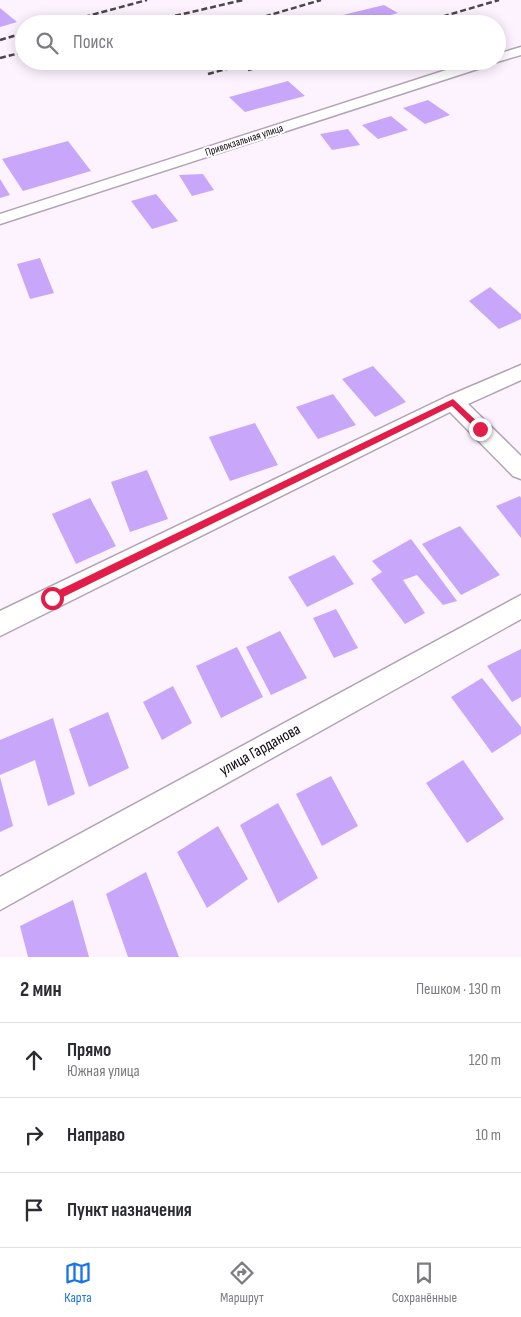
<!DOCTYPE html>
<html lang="ru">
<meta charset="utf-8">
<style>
:root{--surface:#fff;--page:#f2f2f3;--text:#2b2b33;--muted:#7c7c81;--line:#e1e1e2;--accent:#1a73e8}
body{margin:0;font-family:"Sofia Sans Condensed",sans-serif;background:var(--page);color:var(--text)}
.stop{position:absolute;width:15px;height:15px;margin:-11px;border:4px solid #e11d48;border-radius:50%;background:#fff}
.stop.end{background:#e11d48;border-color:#fff;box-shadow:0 1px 5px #0008}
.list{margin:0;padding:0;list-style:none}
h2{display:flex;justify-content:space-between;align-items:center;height:65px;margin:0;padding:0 20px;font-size:21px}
h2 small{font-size:16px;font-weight:400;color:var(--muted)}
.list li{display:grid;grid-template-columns:32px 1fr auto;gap:15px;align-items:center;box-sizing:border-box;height:75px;padding:0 20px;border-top:1px solid var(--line)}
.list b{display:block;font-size:19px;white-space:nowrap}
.list p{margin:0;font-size:16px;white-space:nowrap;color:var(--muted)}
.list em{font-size:16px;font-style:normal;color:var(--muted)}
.icon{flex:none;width:28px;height:28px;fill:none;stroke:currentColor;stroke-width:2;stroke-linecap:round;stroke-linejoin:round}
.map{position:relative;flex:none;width:521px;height:957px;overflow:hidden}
.search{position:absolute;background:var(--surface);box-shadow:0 2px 12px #0003;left:15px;right:15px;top:15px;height:55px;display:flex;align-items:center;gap:12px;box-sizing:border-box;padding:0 18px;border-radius:28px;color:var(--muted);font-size:19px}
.sheet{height:290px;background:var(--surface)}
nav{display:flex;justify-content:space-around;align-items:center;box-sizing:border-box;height:70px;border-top:1px solid var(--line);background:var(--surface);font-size:14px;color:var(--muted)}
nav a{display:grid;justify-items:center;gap:2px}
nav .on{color:var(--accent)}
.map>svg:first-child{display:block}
.building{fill:#c8a6f9}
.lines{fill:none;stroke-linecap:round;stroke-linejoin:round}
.minor-casing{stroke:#b3a3b6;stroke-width:3}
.minor{fill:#fff;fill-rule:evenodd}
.rail{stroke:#4b454c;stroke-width:2.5;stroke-dasharray:6 3;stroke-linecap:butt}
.route{fill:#e11d48}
.labels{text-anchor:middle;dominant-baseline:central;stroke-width:4;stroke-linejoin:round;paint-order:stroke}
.far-street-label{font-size:11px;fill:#0f0a10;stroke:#fff}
.near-street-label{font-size:16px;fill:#0f0a10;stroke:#fff}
</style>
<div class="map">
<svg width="521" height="957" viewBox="0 0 521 957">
<rect width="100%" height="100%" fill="#fdf3ff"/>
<path class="building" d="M384 5 398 13 357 24H321L318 21Z
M0 8 17 22 0 27Z
M288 81 305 96 245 112 229 97Z
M428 100 450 115 425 124 403 108Z
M391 116 408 130 378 139 362 125Z
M348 129 360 145 332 150 320 134Z
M68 141 91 171 23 191 2 159Z
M203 174 214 190 192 196 179 175Z
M0 179 10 195 0 198Z
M156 194 178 221 152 229 131 201Z
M40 258 54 293 30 299 17 264Z
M490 287 521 314V319L499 329 469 301Z
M373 366 406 402 375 417 342 379Z
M333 394 356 425 318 439 296 407Z
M255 423 278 465 230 481 209 437Z
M147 470 168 519 130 532 111 482Z
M520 496 521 498V538L496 506Z
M90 498 116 546 76 564 52 514Z
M460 526 500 575 461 595 422 544Z
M411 539 457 601 443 605 417 575 403 580 425 613 405 624 371 579 382 572 372 561Z
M334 555 354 584 307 607 288 577Z
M336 609 358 648 334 658 313 618Z
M280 631 307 678 271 695 246 647Z
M237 647 263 697 221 718 196 666Z
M521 649V697L512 702 487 666Z
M482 678 521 727V734L492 753 451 697Z
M173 686 192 723 162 740 143 702Z
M108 712 129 768 89 787 69 729Z
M53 718 75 794 48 806 35 760 0 775V740Z
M463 760 504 819 467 843 426 783Z
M331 776 358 826 322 846 296 794Z
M0 777 13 826 0 832Z
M278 803 318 878 278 903 240 825Z
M218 826 248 879 207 908 177 852Z
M146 872 179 957H128L106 894Z
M73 900 89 957H28L20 926Z"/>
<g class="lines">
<defs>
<path id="minor" d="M521 47V55L497 62 494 61 493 64 0 224V214L474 61H497V54Z
M521 365V380L468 404 521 456V479L513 476 450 412 0 636V611L446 397Z
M521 595V619L0 910V877Z"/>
</defs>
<use href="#minor" class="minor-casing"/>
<use href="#minor" class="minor"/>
<path class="rail" d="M58 24 147 0
M140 24 243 0
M239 24 321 0
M398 24 425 17
M417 24 499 0
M0 40 24 33
M0 58 24 52
M248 70 282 61
M208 74 256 61"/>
</g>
<path class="route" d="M453 399 483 427V431H478L452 406 55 601H49V595Z"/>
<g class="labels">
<g class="far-street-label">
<text transform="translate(244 140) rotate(-18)">Привокзальная улица</text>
</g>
<g class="near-street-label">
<text transform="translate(260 750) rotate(-29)">улица Гарданова</text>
</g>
</g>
</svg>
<div class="stop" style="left:52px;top:598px"></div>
<div class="stop end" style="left:480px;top:429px"></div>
<div class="search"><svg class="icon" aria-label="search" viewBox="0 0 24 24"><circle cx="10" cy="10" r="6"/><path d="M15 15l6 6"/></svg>Поиск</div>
</div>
<section class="sheet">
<h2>2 мин<small>Пешком · 130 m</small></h2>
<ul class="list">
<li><svg class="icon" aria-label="ahead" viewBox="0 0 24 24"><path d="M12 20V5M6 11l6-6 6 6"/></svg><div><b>Прямо</b><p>Южная улица</p></div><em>120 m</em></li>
<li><svg class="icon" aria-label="right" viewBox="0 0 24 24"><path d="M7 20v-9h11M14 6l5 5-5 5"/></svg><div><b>Направо</b></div><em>10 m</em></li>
<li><svg class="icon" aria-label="arrive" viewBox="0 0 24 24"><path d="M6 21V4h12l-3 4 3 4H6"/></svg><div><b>Пункт назначения</b></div></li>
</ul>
</section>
<nav>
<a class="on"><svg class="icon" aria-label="map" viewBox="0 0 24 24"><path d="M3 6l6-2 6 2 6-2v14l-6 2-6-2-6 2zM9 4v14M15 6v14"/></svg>Карта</a>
<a><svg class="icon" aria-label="directions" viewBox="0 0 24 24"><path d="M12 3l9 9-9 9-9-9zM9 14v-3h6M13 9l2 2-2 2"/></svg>Маршрут</a>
<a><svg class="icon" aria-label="saved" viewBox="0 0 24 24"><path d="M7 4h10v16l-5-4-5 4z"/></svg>Сохранённые</a>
</nav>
